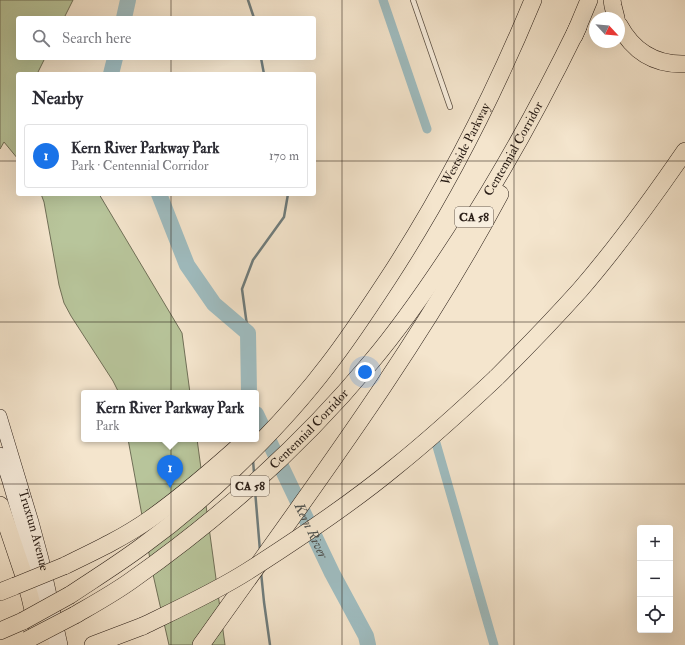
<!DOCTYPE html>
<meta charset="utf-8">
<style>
:root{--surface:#fff;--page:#f2f2f3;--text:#2b2b33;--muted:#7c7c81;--line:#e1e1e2;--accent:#1a73e8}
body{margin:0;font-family:"IM FELL Double Pica",serif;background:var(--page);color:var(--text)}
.controls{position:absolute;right:12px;bottom:12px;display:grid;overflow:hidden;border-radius:4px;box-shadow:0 4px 16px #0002}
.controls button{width:36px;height:36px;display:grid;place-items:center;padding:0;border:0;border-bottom:1px solid var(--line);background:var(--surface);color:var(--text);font:20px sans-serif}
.compass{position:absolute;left:589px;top:12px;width:36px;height:36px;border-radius:50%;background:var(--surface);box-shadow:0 4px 16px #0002;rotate:116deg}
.you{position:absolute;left:365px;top:372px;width:14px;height:14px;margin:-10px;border:3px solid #fff;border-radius:50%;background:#1a73e8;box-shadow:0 0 0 6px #1a73e833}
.badge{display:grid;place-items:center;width:26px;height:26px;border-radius:50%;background:var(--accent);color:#fff;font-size:13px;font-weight:700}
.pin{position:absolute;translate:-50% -33px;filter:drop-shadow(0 1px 2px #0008)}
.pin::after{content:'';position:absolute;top:21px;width:14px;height:12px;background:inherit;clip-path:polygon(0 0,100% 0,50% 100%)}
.popup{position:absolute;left:81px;top:390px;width:178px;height:52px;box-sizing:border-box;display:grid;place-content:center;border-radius:4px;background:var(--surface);filter:drop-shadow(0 1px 3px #0005);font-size:13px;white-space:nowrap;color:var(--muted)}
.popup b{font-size:15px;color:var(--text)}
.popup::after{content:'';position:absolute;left:50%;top:100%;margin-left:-8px;border:8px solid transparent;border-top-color:var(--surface)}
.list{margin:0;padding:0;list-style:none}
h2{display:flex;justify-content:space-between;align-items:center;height:52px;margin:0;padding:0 16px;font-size:17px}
h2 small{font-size:13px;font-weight:400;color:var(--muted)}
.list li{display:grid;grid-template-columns:26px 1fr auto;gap:12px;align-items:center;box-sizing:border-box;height:64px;margin:0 8px 8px;padding:0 8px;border:1px solid var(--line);border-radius:4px}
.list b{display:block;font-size:15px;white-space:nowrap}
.list p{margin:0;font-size:13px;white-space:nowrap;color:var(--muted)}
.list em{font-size:13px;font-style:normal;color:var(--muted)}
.icon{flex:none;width:22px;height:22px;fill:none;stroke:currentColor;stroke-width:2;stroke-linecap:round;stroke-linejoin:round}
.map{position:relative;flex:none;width:685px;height:645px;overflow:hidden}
.search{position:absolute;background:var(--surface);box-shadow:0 4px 16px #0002;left:16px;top:16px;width:300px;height:44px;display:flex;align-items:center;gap:10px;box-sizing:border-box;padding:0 14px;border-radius:4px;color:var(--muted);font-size:15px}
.panel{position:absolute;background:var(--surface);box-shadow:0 4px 16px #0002;left:16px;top:72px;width:300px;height:124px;border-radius:4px}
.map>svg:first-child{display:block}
.green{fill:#b8c59b;stroke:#707058}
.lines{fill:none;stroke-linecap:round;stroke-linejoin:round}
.stream{stroke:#6f7c7c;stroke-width:2.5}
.canal{stroke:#9fbdc1;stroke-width:9}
.river{stroke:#9fbdc1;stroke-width:16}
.lane-casing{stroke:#5a4e42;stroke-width:6}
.secondary-casing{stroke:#271b14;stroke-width:14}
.highway-casing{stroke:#271b14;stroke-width:18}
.lane{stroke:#f8eede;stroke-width:4.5}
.secondary{stroke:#f8eede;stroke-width:13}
.highway{stroke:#f4e5cd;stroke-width:17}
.highway-bridge-casing{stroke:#271b14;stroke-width:18;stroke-linecap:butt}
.highway-bridge{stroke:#f4e5cd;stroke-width:17}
.grid{fill:none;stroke:#271b14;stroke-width:1;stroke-opacity:0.55}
.labels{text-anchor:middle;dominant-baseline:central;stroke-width:3;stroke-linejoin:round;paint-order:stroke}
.shield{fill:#f8eede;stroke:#665a51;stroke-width:1}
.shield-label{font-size:12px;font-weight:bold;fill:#271b14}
.street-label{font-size:13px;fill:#271b14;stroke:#f8eede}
.water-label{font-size:14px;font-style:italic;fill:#515451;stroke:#f8eede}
</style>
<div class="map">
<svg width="685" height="645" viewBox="0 0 685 645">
<rect width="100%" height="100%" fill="#f4e5cd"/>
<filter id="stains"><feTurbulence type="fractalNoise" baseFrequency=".005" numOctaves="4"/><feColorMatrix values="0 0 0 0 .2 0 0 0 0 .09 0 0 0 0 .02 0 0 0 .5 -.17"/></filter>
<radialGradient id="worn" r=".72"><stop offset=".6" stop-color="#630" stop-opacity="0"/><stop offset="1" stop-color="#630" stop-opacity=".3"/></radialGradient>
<path class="green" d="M0 0H73L64 18H18V58H45L37 74H18V159L4 142 0 149Z
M41 194H99L182 333 190 393H119L113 381 71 316 64 303 59 285 44 202Z
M128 439H197L225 645H169L152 570Z"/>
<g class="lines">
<path class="stream" d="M248 0 254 18
M261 58 264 74
M248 333 242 289 253 260 284 217 288 194
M253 460 254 473
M255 490 260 551
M261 572 264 602 270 645"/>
<path class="canal" d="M383 0 427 129
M436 443 494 645"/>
<g class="river">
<path d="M124 18 128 0"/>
<path d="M111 74 115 58"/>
<path d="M159 194 187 265 214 304 248 333 249 393"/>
<path id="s1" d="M256 414 332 573 366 636 368 645"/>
</g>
<defs>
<path id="lane" d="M413 0 450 107"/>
<g id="secondary">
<path id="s2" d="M0 416 32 522 42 559 61 645"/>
<path d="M0 454 8 478 34 566 50 645"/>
</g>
<g id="highway">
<path d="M612 0 613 6 616 18"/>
<path d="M619 25C633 51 655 65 685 64"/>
<path d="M574 36 589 0"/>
<path d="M496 378C525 349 553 320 580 290 618 246 652 199 685 151"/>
<path d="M0 505 23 573 30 597 41 645"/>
<path d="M64 566C93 552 123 538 150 519 184 495 216 467 247 439"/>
<path d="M0 592 15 586"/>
<path id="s3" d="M70 595C94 579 118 564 141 547 174 523 205 497 235 468 268 436 300 402 328 365 349 338 368 309 387 280 446 190 492 99 533 0"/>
<path id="s4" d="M75 615C94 604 114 593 132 580 220 518 302 445 371 362 404 323 433 280 461 237 504 170 543 99 578 27"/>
<path d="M0 631 23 621"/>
<path d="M93 645 143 626"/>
<path d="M201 645C305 498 415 353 500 194"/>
</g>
</defs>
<use href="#lane" class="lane-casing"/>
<use href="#secondary" class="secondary-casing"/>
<use href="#highway" class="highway-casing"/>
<use href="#lane" class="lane"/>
<use href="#secondary" class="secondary"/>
<use href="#highway" class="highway"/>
<defs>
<path id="highway-bridge" d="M15 586 64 566
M23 621 70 595
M143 626C178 609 215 592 248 571 298 539 348 506 394 468 429 440 463 409 496 378
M27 640 75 615"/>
</defs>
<use href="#highway-bridge" class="highway-bridge-casing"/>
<use href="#highway-bridge" class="highway-bridge"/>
</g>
<path class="grid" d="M171 0V18M342 0V645M514 0V645M171 58V74M0 161H18M314 161H685M171 194V645M0 322H685M0 484H685"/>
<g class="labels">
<g class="shield">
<rect x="455" y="207" width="38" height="20" rx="3"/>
<rect x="231" y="476" width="38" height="20" rx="3"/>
</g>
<g class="shield-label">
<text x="474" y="217">CA 58</text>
<text x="250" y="486">CA 58</text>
</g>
<g class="street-label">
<text stroke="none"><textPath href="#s3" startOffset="608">Westside Parkway</textPath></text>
<text stroke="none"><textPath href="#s4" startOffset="648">Centennial Corridor</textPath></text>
<text stroke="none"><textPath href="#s4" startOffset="300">Centennial Corridor</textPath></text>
<text stroke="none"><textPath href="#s2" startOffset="119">Truxtun Avenue</textPath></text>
</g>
<g class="water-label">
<text stroke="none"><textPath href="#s1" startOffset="129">Kern River</textPath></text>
</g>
</g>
<rect width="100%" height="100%" filter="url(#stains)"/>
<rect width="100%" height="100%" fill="url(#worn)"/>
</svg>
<div class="controls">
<button>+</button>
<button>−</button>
<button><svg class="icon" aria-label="locate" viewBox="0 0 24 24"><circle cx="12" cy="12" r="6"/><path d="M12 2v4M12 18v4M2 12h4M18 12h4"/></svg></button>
</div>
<svg class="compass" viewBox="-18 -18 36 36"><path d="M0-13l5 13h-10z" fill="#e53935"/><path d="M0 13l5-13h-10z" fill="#7c7c81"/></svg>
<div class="you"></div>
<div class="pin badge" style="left:170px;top:488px">1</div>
<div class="popup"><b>Kern River Parkway Park</b>Park</div>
<div class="search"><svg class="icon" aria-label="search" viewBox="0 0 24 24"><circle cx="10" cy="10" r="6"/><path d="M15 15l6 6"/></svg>Search here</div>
<section class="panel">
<h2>Nearby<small></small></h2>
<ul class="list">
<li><span class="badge">1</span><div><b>Kern River Parkway Park</b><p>Park · Centennial Corridor</p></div><em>170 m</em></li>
</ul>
</section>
</div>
